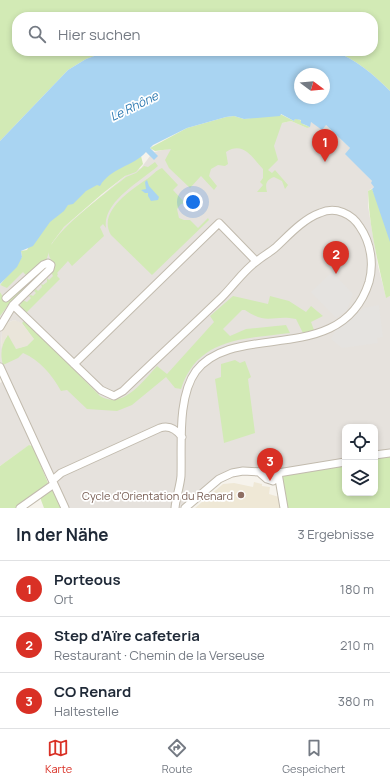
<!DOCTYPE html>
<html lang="de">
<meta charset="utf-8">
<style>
:root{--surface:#fff;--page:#f6f6f7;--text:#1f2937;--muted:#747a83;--line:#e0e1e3;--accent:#d93025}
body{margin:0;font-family:Manrope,sans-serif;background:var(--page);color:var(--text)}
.controls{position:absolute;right:12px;bottom:12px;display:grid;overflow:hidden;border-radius:8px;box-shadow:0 2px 6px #0003}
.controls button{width:36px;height:36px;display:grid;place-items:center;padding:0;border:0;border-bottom:1px solid var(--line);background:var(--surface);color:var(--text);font:20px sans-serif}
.compass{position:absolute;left:294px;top:68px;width:36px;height:36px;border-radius:50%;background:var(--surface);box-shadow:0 2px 6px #0003;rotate:106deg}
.you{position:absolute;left:193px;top:202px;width:14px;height:14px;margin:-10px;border:3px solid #fff;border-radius:50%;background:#1a73e8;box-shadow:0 0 0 6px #1a73e833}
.badge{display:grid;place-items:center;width:26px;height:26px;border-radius:50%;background:var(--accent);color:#fff;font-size:13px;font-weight:700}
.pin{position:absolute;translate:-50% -33px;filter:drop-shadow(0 1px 2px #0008)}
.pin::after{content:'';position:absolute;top:21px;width:14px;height:12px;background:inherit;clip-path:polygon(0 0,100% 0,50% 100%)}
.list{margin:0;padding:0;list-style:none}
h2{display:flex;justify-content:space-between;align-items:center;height:52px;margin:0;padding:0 16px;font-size:17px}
h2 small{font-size:13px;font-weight:400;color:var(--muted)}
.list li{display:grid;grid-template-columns:26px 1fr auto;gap:12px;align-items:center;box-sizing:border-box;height:56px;padding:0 16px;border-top:1px solid var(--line)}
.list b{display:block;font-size:15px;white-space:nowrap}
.list p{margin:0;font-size:13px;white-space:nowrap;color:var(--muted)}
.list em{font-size:13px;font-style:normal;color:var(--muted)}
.icon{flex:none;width:22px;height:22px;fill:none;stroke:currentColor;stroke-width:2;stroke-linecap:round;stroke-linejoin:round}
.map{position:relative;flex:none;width:390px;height:508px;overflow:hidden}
.search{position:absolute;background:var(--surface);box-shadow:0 2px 6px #0003;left:12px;right:12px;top:12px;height:44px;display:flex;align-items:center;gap:10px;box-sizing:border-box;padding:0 14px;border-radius:16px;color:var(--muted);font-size:15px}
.sheet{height:220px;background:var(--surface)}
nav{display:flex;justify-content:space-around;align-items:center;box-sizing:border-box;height:56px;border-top:1px solid var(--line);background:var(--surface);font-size:11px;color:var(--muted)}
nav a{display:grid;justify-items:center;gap:2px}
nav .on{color:var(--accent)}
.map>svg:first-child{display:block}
.residential{fill:#eae5da}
.industrial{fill:#e6e2dd;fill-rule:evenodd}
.education{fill:#efe8d6}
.green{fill:#d2eab5}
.parking{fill:#e5e3e0}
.water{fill:#a9d4f2;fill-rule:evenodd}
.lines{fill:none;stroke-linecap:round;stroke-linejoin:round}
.minor-casing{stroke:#c2bbae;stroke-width:9}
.minor{stroke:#fff;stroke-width:7}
.education-dot{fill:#8d6e63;stroke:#fff;stroke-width:1.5}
.labels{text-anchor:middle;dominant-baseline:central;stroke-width:3.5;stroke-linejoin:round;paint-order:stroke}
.education-label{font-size:11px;fill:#785e54;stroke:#fff;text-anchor:end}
.water-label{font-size:12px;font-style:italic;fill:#2e7ab2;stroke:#fff}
</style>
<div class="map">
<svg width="390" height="508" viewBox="0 0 390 508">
<rect width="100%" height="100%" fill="#f6f3ec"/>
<path class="residential" d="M14 320 21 322 34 339 27 346 16 349 7 336 1 349 2 331 7 323Z"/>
<path class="industrial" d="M291 121 307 128 311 122 317 125H326L351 149 346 154 372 181 374 187 368 191V206L378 266 386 297 390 296V451L375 453V427H345V459L284 469H279L270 465 260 469 220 475 180 508H67L38 439 0 466V383L3 381 0 374V306L6 301 0 292V285L7 287 25 269 47 253 52 243 64 227 125 176 141 168 150 156 146 152 150 148 154 152ZM14 320 22 323 34 339 27 346 16 349 8 335 1 348 2 331 7 323Z"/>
<path class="education" d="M254 482 262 484V486L270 487 269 494 279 497 281 508H195L223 484 234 483 253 487Z"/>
<path class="green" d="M0 0H390V91C373 74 356 59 333 51H373V17H17V51H110L86 59 68 70 0 141Z
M280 114 294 121 295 118 302 121 303 124 310 127 307 128 291 121 282 123 274 146 278 160 268 170 272 173 275 170 288 185 285 189 282 181 274 177C266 180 265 184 267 192H257L263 185 260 182 263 178V169C252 157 243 141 226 152L228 164 225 166 218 165 211 169 209 176 217 186 214 190 201 176 190 188 169 168 165 160 171 149 155 151 150 148 187 128 226 117 234 116 244 119Z
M143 155 141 156 143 164 136 172 125 176 102 194 64 227 52 243 46 261 28 277 23 272 7 288 0 285 22 257 21 251 27 250 38 232 96 179Z
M155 162 158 166C141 181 102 202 106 228L103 224 100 227 104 236 72 266 68 261 57 273 58 274 57 276 60 279 26 313 20 306 22 300 27 302 31 298 29 296 31 295 33 296 36 293 34 291 36 289 38 291 42 287 41 284 43 285 47 282V278L49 280 53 276 51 272 55 266C53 261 48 258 49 252 51 233 110 190 126 177L136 173 144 166 148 167Z
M162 168 178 185 173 190 185 203 181 204 177 209 179 218 184 220H190L198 228 208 218 209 220 152 275 111 235C97 212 131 190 147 179 152 176 156 170 162 168Z
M372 189 390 229V296L386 298C378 263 369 227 368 191Z
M41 269 43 271 9 304 0 316V292L6 301Z
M233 296 268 304 270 296 289 301 306 312 311 306 323 316 311 322 314 330 303 333 296 319C273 314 268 326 245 310H242L223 329 230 336 246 329 286 325 290 333C245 339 198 337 181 389L175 388 166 377 132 405 117 411 87 409 67 390 61 391C52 375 40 360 23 353L18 358 3 365C0 354 1 345 8 335L16 349 27 346 34 339 22 323 25 320 100 396C123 410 143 381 157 366L167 374 214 322 210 316Z
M235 360 240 363 245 361 251 377 248 379 255 433 224 443 215 379 221 377V364Z
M29 445 33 446 48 483 17 508H0V466Z
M390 456V508H287L282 476 345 466V493H375V461L377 458Z
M52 489 61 508H44L41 500V495Z"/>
<path class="parking" d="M332 272 353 294 347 310 336 318 311 292Z
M379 305 383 337 377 338 378 343 342 348 331 339 335 331 364 308Z
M228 344 229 347 211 354 203 360 192 374 189 373 201 358 219 347Z"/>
<path class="water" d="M108 51H333C356 59 373 74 390 91V242L372 189 374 187 371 183 372 181 345 154 350 148 326 125 322 130 311 122 310 127 301 123V120L295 119 294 121 281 114 280 116 244 119 234 116 226 117 187 128 153 145 150 148 158 156 154 160 146 152C134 166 110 168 100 186L97 185 86 191 73 204 68 205 64 211 50 222 33 246 21 251 22 257 17 267 0 284V141L68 70 86 59ZM300 74H324V98H300Z
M147 180 149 186 159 197 158 200 151 201 148 196V193H145L141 190 146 189 145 182Z"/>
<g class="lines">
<defs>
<path id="minor" d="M13 305 101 390 114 396 123 391C156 359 190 328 222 297 234 285 244 270 257 261 263 256 269 253 275 248 288 236 303 219 320 213 336 206 352 214 360 227 371 243 374 264 369 282 342 368 235 320 196 371 177 397 182 445 181 476 180 487 176 497 175 508
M0 327 13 305 50 269 51 265 48 263 43 265 6 298
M74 364 219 223 256 261
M0 367 65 508
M375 455 390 453
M259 472 267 479 273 481 276 478 275 473
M278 473 284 508
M53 480 61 473 160 428C169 425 176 429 182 437
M20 508 54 484
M185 508 219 479 232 473 243 471 278 473 345 462"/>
</defs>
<use href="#minor" class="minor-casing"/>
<use href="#minor" class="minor"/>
</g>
<circle class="education-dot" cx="241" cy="495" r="4"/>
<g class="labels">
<g class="education-label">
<text x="233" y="495">Cycle d'Orientation du Renard</text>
</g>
<g class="water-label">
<text transform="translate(134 106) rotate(-26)">Le Rhône</text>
</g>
</g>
</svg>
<div class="controls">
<button><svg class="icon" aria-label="locate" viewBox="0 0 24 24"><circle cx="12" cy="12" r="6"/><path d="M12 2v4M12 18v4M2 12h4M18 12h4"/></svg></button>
<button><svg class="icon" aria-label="layers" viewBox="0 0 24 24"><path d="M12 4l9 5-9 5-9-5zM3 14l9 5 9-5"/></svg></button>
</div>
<svg class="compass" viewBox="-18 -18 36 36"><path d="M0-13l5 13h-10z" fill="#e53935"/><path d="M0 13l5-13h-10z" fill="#747a83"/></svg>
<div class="you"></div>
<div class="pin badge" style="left:325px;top:162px">1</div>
<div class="pin badge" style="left:336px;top:274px">2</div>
<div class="pin badge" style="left:270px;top:481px">3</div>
<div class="search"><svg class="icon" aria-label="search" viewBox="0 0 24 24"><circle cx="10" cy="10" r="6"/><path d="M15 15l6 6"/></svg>Hier suchen</div>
</div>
<section class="sheet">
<h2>In der Nähe<small>3 Ergebnisse</small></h2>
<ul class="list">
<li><span class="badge">1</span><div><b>Porteous</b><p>Ort</p></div><em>180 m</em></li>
<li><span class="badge">2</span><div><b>Step d'Aïre cafeteria</b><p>Restaurant · Chemin de la Verseuse</p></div><em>210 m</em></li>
<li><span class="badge">3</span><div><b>CO Renard</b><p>Haltestelle</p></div><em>380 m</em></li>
</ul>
</section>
<nav>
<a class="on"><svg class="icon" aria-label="map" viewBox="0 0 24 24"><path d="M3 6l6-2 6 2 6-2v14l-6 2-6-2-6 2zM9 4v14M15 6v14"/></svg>Karte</a>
<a><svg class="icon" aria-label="directions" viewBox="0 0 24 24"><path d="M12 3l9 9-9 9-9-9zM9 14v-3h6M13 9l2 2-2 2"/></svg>Route</a>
<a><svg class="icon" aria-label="saved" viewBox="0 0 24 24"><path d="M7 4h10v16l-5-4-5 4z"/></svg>Gespeichert</a>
</nav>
